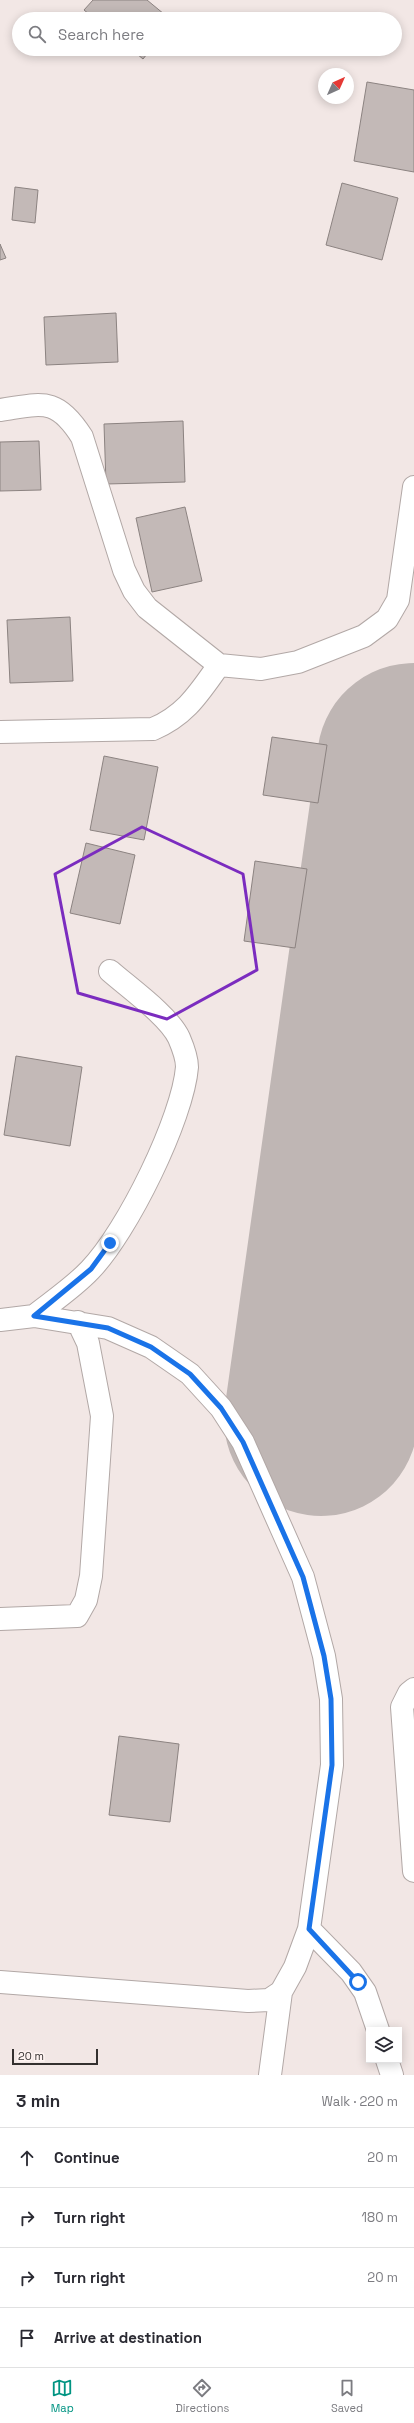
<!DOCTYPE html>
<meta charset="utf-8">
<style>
:root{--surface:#fff;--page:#f2f2f3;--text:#2b2b33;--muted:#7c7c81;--line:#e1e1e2;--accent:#009482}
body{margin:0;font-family:"Space Grotesk",sans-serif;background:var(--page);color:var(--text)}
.controls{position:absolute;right:12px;bottom:12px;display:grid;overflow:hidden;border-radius:0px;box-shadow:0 2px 10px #0003}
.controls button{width:36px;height:36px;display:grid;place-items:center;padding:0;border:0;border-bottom:1px solid var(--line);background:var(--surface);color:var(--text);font:20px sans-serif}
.compass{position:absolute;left:318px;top:68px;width:36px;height:36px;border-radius:50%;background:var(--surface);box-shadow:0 2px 10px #0003;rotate:45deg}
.scale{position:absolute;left:12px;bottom:10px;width:86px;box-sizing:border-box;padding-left:4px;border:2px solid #34302f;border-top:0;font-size:11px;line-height:14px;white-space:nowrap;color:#34302f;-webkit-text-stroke:3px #fff4f2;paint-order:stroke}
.stop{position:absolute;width:12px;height:12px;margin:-9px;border:3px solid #1a73e8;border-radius:50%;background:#fff}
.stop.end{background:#1a73e8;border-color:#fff;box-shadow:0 1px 4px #0008}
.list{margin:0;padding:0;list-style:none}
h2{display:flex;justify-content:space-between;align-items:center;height:52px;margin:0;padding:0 16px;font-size:17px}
h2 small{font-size:13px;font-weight:400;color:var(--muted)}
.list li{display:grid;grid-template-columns:26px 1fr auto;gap:12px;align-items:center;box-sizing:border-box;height:60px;padding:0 16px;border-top:1px solid var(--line)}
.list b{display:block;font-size:15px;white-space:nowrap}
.list em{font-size:13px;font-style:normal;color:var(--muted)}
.icon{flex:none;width:22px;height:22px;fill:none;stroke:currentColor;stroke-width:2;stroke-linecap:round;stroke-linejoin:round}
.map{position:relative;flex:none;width:414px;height:2075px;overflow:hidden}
.search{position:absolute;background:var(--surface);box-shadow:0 2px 10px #0003;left:12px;right:12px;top:12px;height:44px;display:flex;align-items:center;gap:10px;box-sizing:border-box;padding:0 14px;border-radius:22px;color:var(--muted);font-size:15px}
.sheet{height:292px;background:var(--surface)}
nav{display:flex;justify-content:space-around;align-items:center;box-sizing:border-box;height:56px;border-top:1px solid var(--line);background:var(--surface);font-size:11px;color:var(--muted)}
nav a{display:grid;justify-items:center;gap:2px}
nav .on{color:var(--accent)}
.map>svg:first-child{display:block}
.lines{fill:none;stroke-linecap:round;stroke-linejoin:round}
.runway{stroke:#bfb6b4;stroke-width:194}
.building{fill:#c3b9b7;stroke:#8c8381}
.minor-casing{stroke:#b2a8a6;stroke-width:24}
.minor{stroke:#fff;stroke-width:22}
.route{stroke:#1a73e8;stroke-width:5}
.marked{fill:none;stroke:#7b2cbf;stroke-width:3;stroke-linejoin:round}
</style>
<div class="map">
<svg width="414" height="2075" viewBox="0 0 414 2075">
<rect width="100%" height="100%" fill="#f2e7e5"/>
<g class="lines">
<path class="runway" d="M321 1419 414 760"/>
</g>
<path class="building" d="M93 0H147L170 19H95L84 10Z
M131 49H151L143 59Z
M367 82 414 90V172L354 161Z
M342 183 398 198 382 260 326 245Z
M15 187 38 190 35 223 12 220Z
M0 244 6 258 0 260Z
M116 313 118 362 46 365 44 317Z
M183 421 185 482 106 484 104 424Z
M39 441 41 490 0 491V442Z
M185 507 202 581 152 592 136 518Z
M70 617 73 681 10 683 7 620Z
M272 737 327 745 318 803 263 795Z
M104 756 158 767 144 840 90 830Z
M86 843 135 855 120 924 70 913Z
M255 861 307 869 295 948 244 941Z
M16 1056 82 1067 70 1146 4 1135Z
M119 1736 179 1744 170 1822 109 1815Z"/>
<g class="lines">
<defs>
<path id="minor" d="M0 410C42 404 56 396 82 437L124 570 134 591 147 608 219 665 261 669 298 662 364 636 387 619 398 600 414 487
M0 732 153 729C186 715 199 693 219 665
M34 1316C53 1301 74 1287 90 1270 127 1232 183 1118 187 1067 187 1059 182 1045 179 1038 169 1016 128 987 110 971
M0 1320 34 1316 108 1328 151 1347 190 1374 221 1408 243 1442 303 1577 324 1656 331 1699 332 1765 309 1929 295 1967 281 1992 269 2000 248 2001 0 1982
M0 1619 77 1616 86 1600 91 1576 102 1416 88 1343 78 1322
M414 1689 409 1693 402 1707 414 1871
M309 1929 351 1972 365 1992 378 2030
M387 2060 392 2075
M270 2075 281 1992"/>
</defs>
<use href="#minor" class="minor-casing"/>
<use href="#minor" class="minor"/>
</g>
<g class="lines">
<path class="route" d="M110 1243 91 1269 34 1316 108 1328 151 1347 190 1374 221 1408 243 1442 303 1577 324 1656 331 1699 332 1765 309 1929 358 1982"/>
</g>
<path class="marked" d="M142 827 243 874 257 970 167 1019 78 993 55 874Z"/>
</svg>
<div class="controls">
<button><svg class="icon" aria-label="layers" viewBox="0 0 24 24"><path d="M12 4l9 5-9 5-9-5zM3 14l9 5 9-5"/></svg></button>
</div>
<svg class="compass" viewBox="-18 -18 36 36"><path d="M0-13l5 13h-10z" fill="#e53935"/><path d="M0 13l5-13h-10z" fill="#7c7c81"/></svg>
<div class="scale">20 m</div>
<div class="stop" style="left:358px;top:1982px"></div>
<div class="stop end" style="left:110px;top:1243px"></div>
<div class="search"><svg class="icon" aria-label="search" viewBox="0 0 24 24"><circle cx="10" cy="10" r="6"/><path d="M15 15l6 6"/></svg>Search here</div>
</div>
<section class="sheet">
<h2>3 min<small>Walk · 220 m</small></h2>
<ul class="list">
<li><svg class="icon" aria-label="ahead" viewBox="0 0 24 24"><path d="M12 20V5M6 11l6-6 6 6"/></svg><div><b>Continue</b></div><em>20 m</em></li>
<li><svg class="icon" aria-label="right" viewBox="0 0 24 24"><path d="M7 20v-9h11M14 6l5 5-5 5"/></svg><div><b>Turn right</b></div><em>180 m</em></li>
<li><svg class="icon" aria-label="right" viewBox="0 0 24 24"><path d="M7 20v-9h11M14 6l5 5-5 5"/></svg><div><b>Turn right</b></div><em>20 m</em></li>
<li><svg class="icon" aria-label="arrive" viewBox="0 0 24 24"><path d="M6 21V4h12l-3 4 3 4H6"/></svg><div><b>Arrive at destination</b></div></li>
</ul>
</section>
<nav>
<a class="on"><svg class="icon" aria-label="map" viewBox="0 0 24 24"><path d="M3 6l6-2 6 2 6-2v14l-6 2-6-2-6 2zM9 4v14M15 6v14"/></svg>Map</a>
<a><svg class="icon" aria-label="directions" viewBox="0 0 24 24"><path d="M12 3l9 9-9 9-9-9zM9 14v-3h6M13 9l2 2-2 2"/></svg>Directions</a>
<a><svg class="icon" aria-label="saved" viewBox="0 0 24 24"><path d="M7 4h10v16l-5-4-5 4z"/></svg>Saved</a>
</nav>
